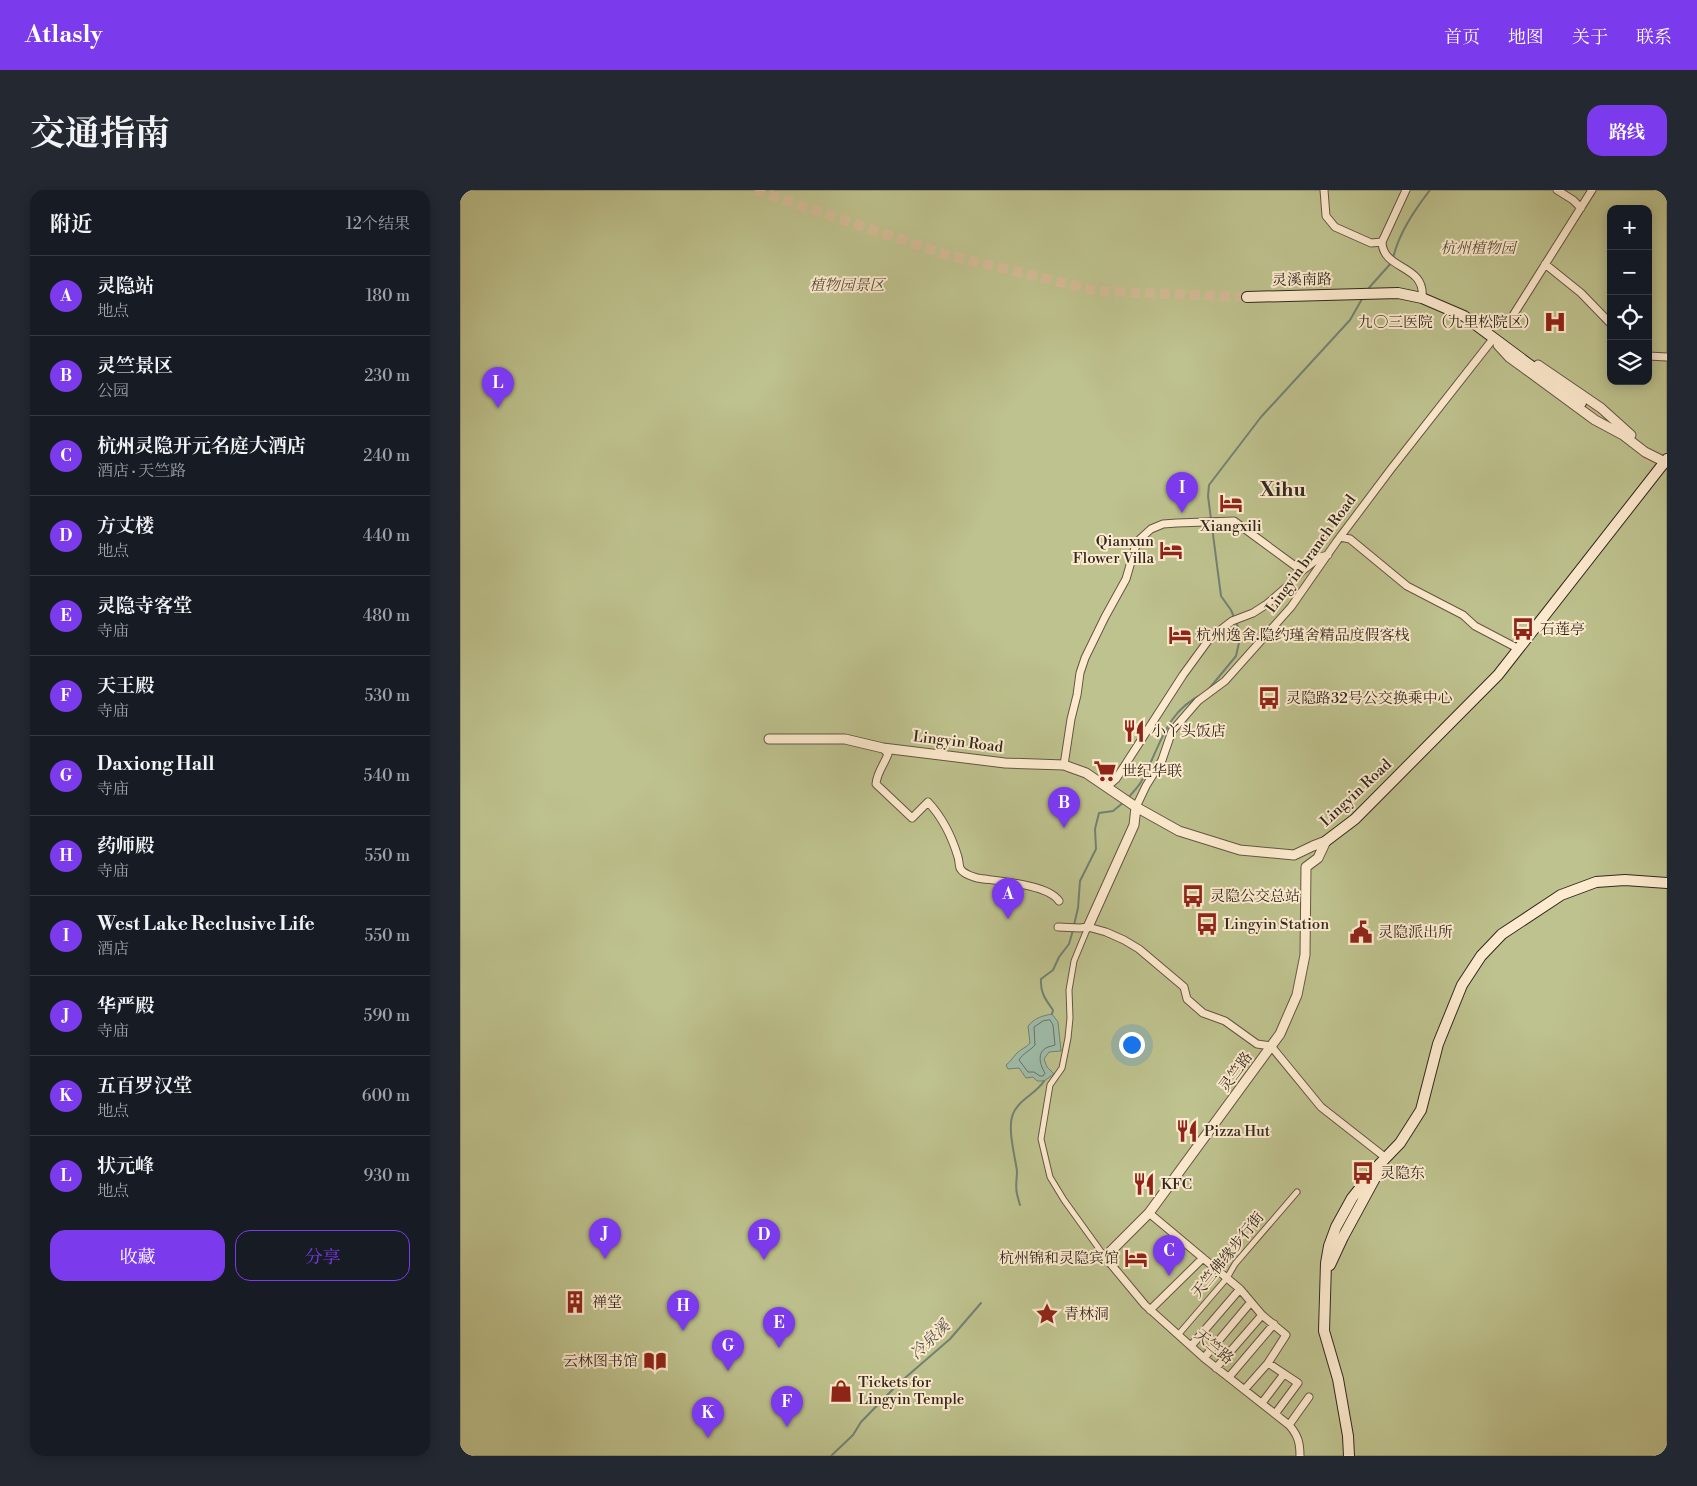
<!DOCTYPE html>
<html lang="zh">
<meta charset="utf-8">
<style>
:root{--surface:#171b24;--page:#242831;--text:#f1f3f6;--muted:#9ea1a6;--line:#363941;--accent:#7c3aed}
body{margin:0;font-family:"Libre Bodoni","Noto Serif SC",serif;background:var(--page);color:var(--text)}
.controls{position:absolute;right:15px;top:15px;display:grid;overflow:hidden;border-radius:10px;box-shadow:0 2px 12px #0003}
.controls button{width:45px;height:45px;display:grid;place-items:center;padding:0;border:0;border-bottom:1px solid var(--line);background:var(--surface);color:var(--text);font:25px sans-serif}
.you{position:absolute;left:671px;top:854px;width:18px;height:18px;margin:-12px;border:4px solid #fff;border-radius:50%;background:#1a73e8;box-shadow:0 0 0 8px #1a73e833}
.badge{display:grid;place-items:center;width:32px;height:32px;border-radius:50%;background:var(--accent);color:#fff;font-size:16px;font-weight:700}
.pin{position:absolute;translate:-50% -41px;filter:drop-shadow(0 1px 2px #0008)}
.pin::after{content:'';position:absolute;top:26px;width:18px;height:15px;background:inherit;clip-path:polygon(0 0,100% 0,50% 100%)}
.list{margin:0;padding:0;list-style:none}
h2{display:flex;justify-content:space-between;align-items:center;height:65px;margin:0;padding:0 20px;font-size:21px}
h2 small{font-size:16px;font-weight:400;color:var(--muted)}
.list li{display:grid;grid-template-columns:32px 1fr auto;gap:15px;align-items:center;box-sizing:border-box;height:80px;padding:0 20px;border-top:1px solid var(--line)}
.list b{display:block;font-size:19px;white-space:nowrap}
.list p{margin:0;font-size:16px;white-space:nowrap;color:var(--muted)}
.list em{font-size:16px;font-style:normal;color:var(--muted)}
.actions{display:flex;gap:10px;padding:15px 20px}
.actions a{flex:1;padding:11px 0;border:1px solid var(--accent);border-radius:15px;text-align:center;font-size:18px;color:var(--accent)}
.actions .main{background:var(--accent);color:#fff}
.icon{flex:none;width:28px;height:28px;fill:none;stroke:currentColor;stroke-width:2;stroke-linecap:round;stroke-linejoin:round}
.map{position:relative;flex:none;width:1207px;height:1266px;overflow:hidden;border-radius:15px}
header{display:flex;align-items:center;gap:30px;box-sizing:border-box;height:70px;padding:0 25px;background:var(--accent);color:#fff}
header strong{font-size:24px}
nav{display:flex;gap:28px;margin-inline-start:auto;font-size:18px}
.intro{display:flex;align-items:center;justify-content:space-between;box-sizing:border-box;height:120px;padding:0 30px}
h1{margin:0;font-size:35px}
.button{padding:12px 22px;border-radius:15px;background:var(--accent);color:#fff;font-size:18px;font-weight:700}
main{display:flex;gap:30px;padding:0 30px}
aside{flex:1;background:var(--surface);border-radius:15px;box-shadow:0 2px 12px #0003}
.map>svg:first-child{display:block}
.green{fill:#bec28e;stroke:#777556;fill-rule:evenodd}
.water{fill:#9fbdab;stroke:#738173}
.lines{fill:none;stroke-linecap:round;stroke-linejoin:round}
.shore{stroke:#687265;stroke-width:1}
.stream{stroke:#738173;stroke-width:2}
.secondary-tunnel{stroke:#d4bb97;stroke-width:10;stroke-dasharray:10 5;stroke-linecap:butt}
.pedestrian-casing{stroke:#635644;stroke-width:7}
.minor-casing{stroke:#635644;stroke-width:9}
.tertiary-casing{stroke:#635644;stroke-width:11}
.secondary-casing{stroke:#30281f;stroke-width:12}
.pedestrian{stroke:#feebcf;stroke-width:5}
.minor{stroke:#feebcf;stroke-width:7}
.tertiary{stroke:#feebcf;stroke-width:9}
.secondary{stroke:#feebcf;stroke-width:10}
.labels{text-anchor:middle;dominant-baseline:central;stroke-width:4;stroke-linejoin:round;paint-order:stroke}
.park-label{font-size:15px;font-style:italic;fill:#544e3b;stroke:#feebcf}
.street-label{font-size:15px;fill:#30281f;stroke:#feebcf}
.poi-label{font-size:15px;fill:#30281f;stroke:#feebcf;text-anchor:start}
.water-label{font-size:16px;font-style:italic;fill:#515549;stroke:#feebcf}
.district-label{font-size:20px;font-weight:bold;fill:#30281f;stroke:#feebcf}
</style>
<header>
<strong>Atlasly</strong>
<nav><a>首页</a><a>地图</a><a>关于</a><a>联系</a></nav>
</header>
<div class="intro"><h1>交通指南</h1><a class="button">路线</a></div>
<main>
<aside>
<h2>附近<small>12个结果</small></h2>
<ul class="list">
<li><span class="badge">A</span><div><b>灵隐站</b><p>地点</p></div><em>180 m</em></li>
<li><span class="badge">B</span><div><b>灵竺景区</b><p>公园</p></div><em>230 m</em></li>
<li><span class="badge">C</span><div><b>杭州灵隐开元名庭大酒店</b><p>酒店 · 天竺路</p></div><em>240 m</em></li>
<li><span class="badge">D</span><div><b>方丈楼</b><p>地点</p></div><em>440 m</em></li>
<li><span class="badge">E</span><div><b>灵隐寺客堂</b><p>寺庙</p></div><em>480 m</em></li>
<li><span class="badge">F</span><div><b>天王殿</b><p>寺庙</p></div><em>530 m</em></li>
<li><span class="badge">G</span><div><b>Daxiong Hall</b><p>寺庙</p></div><em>540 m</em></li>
<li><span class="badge">H</span><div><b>药师殿</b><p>寺庙</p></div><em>550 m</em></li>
<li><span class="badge">I</span><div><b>West Lake Reclusive Life</b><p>酒店</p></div><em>550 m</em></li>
<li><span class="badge">J</span><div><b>华严殿</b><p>寺庙</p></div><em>590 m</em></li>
<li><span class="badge">K</span><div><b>五百罗汉堂</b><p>地点</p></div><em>600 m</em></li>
<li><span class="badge">L</span><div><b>状元峰</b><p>地点</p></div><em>930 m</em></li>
</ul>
<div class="actions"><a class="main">收藏</a><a>分享</a></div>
</aside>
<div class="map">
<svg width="1207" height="1266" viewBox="0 0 1207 1266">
<rect width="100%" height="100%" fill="#fde0b5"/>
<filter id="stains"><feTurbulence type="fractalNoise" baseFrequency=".004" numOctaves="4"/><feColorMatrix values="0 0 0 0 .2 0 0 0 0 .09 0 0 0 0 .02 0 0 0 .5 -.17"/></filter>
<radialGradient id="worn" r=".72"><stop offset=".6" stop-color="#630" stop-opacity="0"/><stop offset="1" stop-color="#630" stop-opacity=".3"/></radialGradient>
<path class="green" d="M0 0H1207V1266H0ZM1151 19H1188V191H1151Z"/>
<path class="water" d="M592 824 598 832 601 861 589 862 584 869 587 877 594 884 584 891H577L573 887 566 888 559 878 548 879 546 875C551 871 553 867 557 863 561 859 567 857 570 853L568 836C575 828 581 826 592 824Z"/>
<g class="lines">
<path class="shore" d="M590 830 593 835 595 855C593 856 590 856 588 857 576 862 580 875 585 883L583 886H580L574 882H568L559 870C563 863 570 861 575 855L574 837 583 831Z"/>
<path class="stream" d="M933 68C939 43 954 21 970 0
M907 100 932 72
M748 500 776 466 781 444 771 420 761 406 748 306 749 295 801 227 890 130 902 109
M669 607C673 602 678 597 681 592 700 559 704 522 743 504
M614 735 618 718 620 691 636 659 635 639 639 623 653 621 664 612
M592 824 593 820C585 809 580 802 581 789L593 780 599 767 609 754 613 740
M560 1015C559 1012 558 1008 557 1004 555 997 557 989 557 981 555 966 547 938 553 924 559 909 576 904 584 891
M371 1266 393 1245 401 1232 438 1194 490 1149 521 1113"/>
<path class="secondary-tunnel" d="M295 0 484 64 637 101 787 107
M1121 213 1146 233
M1184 264 1207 282"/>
<defs>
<path id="pedestrian" d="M628 737 614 771 609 800 610 828 608 848 602 878 590 895 581 949 590 987 604 1010 645 1067
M718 1145 767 1088 775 1074 837 1002"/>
<path id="minor" d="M864 0 866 26 875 37 911 53 922 52
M946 0 922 52C923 81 966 74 962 108
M1097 0 1113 10 1121 18
M1085 74 1121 103 1151 134
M1052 127 1132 0
M1188 166 1207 167
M880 347 890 349 947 396 1003 425 1015 436 1059 459
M423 558 428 564C424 575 417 582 416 594L452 628 468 612C482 627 492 647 498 667 499 670 499 675 500 678 503 684 511 686 517 688 536 691 588 694 599 711
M604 575 611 529 617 505 620 483 625 468 645 427 666 389 675 358 680 349 691 339 703 334 717 333 774 331 842 381 860 367 868 365
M647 597 656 589 723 485 750 448 772 431 793 423 807 414 829 395 842 381
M676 617 686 596 702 570 712 541 738 511 765 491 831 417 877 351 931 279 1033 149
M598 737 620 738 628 737 646 742 664 750 679 759 724 797 727 809 743 823 765 831 797 854 811 856 861 917 926 968
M689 1023 780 1099 802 1125 826 1145 808 1173 838 1193 815 1224
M645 1067 685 1115 744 1168 829 1235C838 1245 840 1253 840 1266
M690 1120 743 1068
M731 1156 780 1099
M744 1168 791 1112
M756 1178 802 1125
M769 1187 814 1134
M785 1199 808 1173
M802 1213 824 1184
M829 1235 849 1207"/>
<path id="tertiary" d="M1038 155 1049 167 1135 230 1163 245 1185 262 1207 273
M1078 175 1141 218 1171 245
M309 549H385L423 558 545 573 604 575 626 583 676 617 719 641 780 660 834 665
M834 665 853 656 866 651
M846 677 858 668 866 651
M628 737 674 635 676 617
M645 1067 689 1023 820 844 837 805 845 765 846 677"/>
<path id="secondary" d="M787 107 938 103 962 108 1004 126 1121 213
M866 651 895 629 1038 485 1207 269
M870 1075 883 1047 921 977
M889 1266 888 1246 878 1189 864 1141 866 1073 869 1056 876 1037 892 1008 915 979 940 953 961 920 978 854 1002 795 1021 766 1042 744 1101 705 1136 692 1165 690 1207 693"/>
</defs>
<use href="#pedestrian" class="pedestrian-casing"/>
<use href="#minor" class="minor-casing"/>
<use href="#tertiary" class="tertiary-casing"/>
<use href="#secondary" class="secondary-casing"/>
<use href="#pedestrian" class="pedestrian"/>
<use href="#minor" class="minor"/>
<use href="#tertiary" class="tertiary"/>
<use href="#secondary" class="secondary"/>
</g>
<defs>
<symbol id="hospital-bare" viewBox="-9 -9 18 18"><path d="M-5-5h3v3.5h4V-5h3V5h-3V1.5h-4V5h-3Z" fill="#8f2418" stroke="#feebcf" stroke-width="2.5" paint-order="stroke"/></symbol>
<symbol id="hotel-bare" viewBox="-9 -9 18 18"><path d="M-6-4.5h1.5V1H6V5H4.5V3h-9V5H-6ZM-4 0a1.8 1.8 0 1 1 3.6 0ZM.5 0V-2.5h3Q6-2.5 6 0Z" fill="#8f2418" stroke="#feebcf" stroke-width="2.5" paint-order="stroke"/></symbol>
<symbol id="bus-bare" viewBox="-9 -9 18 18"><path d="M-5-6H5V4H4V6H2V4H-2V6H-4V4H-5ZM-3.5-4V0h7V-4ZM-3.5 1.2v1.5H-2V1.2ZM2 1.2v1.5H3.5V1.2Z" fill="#8f2418" stroke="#feebcf" stroke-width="2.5" paint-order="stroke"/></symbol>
<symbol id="restaurant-bare" viewBox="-9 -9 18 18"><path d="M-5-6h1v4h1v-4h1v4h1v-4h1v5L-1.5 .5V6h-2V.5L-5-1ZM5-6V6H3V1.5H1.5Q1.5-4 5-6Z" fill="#8f2418" stroke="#feebcf" stroke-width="2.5" paint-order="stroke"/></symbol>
<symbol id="supermarket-bare" viewBox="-9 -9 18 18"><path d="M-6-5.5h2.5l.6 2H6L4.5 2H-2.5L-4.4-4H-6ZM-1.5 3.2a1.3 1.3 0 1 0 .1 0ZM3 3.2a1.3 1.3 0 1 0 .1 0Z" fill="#8f2418" stroke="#feebcf" stroke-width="2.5" paint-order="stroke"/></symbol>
<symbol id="civic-bare" viewBox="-9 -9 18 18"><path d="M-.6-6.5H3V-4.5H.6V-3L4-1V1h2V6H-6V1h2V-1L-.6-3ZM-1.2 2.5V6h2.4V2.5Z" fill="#8f2418" stroke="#feebcf" stroke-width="2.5" paint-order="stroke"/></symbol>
<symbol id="building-bare" viewBox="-9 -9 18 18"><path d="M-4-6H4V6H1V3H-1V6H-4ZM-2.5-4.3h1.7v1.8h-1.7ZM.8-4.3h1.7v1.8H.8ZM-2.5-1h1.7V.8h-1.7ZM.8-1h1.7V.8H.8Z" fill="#8f2418" stroke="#feebcf" stroke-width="2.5" paint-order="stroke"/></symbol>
<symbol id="sight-bare" viewBox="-9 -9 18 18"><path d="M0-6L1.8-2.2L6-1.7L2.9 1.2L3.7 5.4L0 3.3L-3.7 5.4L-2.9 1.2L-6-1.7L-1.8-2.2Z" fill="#8f2418" stroke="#feebcf" stroke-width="2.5" paint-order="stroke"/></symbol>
<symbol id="library-bare" viewBox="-9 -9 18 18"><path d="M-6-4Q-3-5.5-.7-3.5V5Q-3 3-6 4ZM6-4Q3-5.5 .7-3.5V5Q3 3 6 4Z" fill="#8f2418" stroke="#feebcf" stroke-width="2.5" paint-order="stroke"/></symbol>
<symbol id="shop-bare" viewBox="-9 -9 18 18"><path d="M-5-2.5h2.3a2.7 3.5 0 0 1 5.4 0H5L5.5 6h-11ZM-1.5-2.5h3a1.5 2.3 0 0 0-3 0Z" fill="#8f2418" stroke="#feebcf" stroke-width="2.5" paint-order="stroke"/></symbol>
</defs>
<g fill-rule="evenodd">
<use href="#hospital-bare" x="1079" y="116" width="32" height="32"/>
<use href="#hotel-bare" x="755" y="297" width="32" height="32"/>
<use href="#hotel-bare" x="695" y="344" width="32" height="32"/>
<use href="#bus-bare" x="1047" y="423" width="32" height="32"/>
<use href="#hotel-bare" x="704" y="429" width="32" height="32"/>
<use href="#bus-bare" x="793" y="492" width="32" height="32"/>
<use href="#restaurant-bare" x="658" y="525" width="32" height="32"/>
<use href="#supermarket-bare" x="629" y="565" width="32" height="32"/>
<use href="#bus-bare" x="717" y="690" width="32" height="32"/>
<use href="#bus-bare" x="731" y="718" width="32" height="32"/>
<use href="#civic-bare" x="885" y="726" width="32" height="32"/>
<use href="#restaurant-bare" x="711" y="925" width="32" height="32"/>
<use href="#bus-bare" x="887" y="967" width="32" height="32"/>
<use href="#restaurant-bare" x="668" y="978" width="32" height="32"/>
<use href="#hotel-bare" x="660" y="1052" width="32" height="32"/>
<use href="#building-bare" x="99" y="1096" width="32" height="32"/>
<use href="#sight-bare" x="571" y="1108" width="32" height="32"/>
<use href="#library-bare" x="179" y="1155" width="32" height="32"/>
<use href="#shop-bare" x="365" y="1185" width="32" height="32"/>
</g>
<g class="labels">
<g class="park-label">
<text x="1018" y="58">杭州植物园</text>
<text x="387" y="95">植物园景区</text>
</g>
<g class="street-label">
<text transform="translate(842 90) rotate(-1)">灵溪南路</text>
<text transform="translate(851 364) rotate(-54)">Lingyin branch Road</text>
<text transform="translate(498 552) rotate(7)">Lingyin Road</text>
<text transform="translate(896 603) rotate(-43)">Lingyin Road</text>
<text transform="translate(776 882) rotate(-54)">灵竺路</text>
<text transform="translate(768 1065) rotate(-51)">天竺佛缘步行街</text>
<text transform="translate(754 1157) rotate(40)">天竺路</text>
</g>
<g class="poi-label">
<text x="1078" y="132" text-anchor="end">九〇三医院（九里松院区）</text>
<text x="771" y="336" text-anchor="middle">Xiangxili</text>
<text x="694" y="351" text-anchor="end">Qianxun<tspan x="694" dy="17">Flower Villa</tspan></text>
<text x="1080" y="439">石莲亭</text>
<text x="736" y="445">杭州逸舍.隐约瑾舍精品度假客栈</text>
<text x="826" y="508">灵隐路32号公交换乘中心</text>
<text x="691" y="541">小丫头饭店</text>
<text x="662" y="581">世纪华联</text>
<text x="750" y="706">灵隐公交总站</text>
<text x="764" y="734">Lingyin Station</text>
<text x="918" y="742">灵隐派出所</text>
<text x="744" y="941">Pizza Hut</text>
<text x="920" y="983">灵隐东</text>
<text x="701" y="994">KFC</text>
<text x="659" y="1068" text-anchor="end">杭州锦和灵隐宾馆</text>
<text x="132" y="1112">禅堂</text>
<text x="604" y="1124">青林洞</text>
<text x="178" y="1171" text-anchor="end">云林图书馆</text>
<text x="398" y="1192">Tickets for<tspan x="398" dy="17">Lingyin Temple</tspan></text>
</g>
<g class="water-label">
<text transform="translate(470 1150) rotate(-44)">冷泉溪</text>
</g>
<g class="district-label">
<text x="823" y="300">Xihu</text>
</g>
</g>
<rect width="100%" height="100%" filter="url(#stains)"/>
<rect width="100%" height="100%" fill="url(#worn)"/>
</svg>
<div class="controls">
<button>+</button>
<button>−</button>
<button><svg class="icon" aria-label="locate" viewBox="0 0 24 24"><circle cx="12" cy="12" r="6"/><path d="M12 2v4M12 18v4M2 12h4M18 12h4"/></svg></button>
<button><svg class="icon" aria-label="layers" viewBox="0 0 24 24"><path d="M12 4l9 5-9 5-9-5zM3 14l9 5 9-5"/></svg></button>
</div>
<div class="you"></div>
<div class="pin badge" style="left:548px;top:729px">A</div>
<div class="pin badge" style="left:604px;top:638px">B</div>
<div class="pin badge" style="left:709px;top:1086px">C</div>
<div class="pin badge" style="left:304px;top:1070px">D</div>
<div class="pin badge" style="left:319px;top:1158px">E</div>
<div class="pin badge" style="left:327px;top:1237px">F</div>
<div class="pin badge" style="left:268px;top:1181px">G</div>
<div class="pin badge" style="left:223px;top:1141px">H</div>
<div class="pin badge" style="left:722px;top:323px">I</div>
<div class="pin badge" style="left:145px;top:1069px">J</div>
<div class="pin badge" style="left:248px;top:1248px">K</div>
<div class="pin badge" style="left:38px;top:218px">L</div>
</div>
</main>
